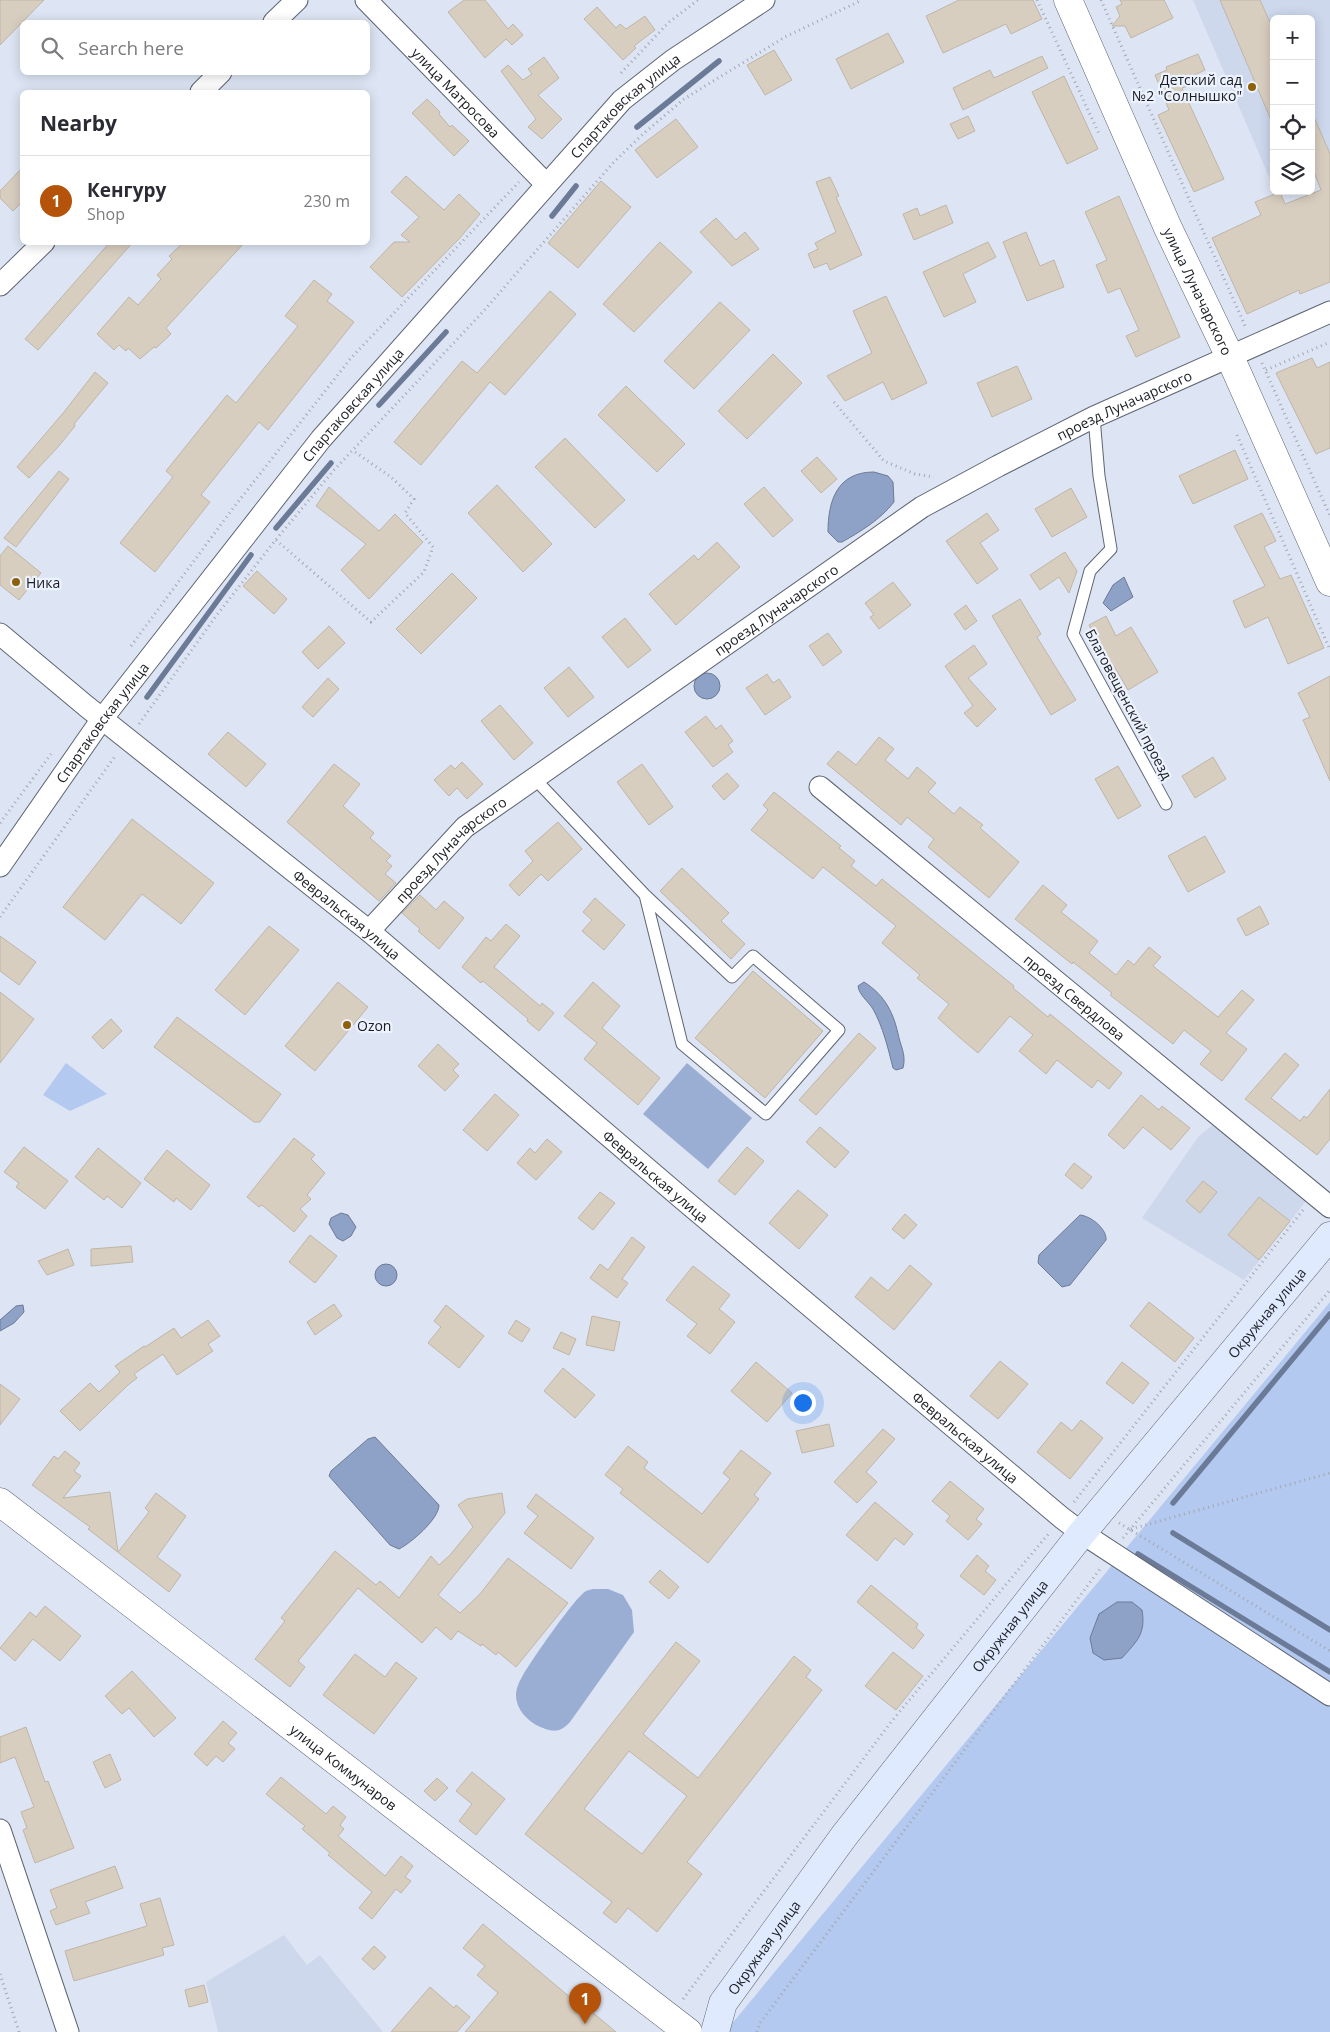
<!DOCTYPE html>
<meta charset="utf-8">
<style>
:root{--surface:#fff;--page:#f7f7f7;--text:#2b2b33;--muted:#7c7c81;--line:#e1e1e2;--accent:#b45309}
body{margin:0;font-family:"Open Sans",sans-serif;background:var(--page);color:var(--text)}
.controls{position:absolute;right:15px;top:15px;display:grid;overflow:hidden;border-radius:8px;box-shadow:0 2px 12px #0003}
.controls button{width:45px;height:45px;display:grid;place-items:center;padding:0;border:0;border-bottom:1px solid var(--line);background:var(--surface);color:var(--text);font:25px sans-serif}
.you{position:absolute;left:802px;top:1402px;width:18px;height:18px;margin:-12px;border:4px solid #fff;border-radius:50%;background:#1a73e8;box-shadow:0 0 0 8px #1a73e833}
.badge{display:grid;place-items:center;width:32px;height:32px;border-radius:50%;background:var(--accent);color:#fff;font-size:16px;font-weight:700}
.pin{position:absolute;translate:-50% -41px;filter:drop-shadow(0 1px 2px #0008)}
.pin::after{content:'';position:absolute;top:26px;width:18px;height:15px;background:inherit;clip-path:polygon(0 0,100% 0,50% 100%)}
.list{margin:0;padding:0;list-style:none}
h2{display:flex;justify-content:space-between;align-items:center;height:65px;margin:0;padding:0 20px;font-size:21px}
h2 small{font-size:16px;font-weight:400;color:var(--muted)}
.list li{display:grid;grid-template-columns:32px 1fr auto;gap:15px;align-items:center;box-sizing:border-box;height:90px;padding:0 20px;border-top:1px solid var(--line)}
.list b{display:block;font-size:19px;white-space:nowrap}
.list p{margin:0;font-size:16px;white-space:nowrap;color:var(--muted)}
.list em{font-size:16px;font-style:normal;color:var(--muted)}
.icon{flex:none;width:28px;height:28px;fill:none;stroke:currentColor;stroke-width:2;stroke-linecap:round;stroke-linejoin:round}
.map{position:relative;flex:none;width:1330px;height:2032px;overflow:hidden}
.search{position:absolute;background:var(--surface);box-shadow:0 2px 12px #0003;left:20px;top:20px;width:350px;height:55px;display:flex;align-items:center;gap:12px;box-sizing:border-box;padding:0 18px;border-radius:8px;color:var(--muted);font-size:19px}
.panel{position:absolute;background:var(--surface);box-shadow:0 2px 12px #0003;left:20px;top:90px;width:350px;height:155px;border-radius:8px}
.map>svg:first-child{display:block}
.built{fill:#cdd8ed}
.green{fill:#b4c9ef}
.forest{fill:#9aaed4}
.water{fill:#8ea2c8;stroke:#6b7a96}
.lines{fill:none;stroke-linecap:round;stroke-linejoin:round}
.stream{stroke:#6b7a96;stroke-width:5.5}
.building{fill:#d8cec0;stroke:#bfb5a7;fill-rule:evenodd}
.service-casing{stroke:#5e6471;stroke-width:13}
.minor-casing{stroke:#5e6471;stroke-width:23}
.tertiary-casing{stroke:#5e6471;stroke-width:29}
.secondary-casing{stroke:#5e6471;stroke-width:29}
.path{stroke:#a1a7b3;stroke-width:3;stroke-dasharray:1 4;stroke-linecap:butt}
.service{stroke:#fff;stroke-width:11}
.minor{stroke:#fff;stroke-width:21}
.tertiary{stroke:#fff;stroke-width:28}
.secondary{stroke:#e0eafe;stroke-width:28}
.poi-dot{fill:#8e6009;stroke:#ecf2fe;stroke-width:2}
.labels{text-anchor:middle;dominant-baseline:central;stroke-width:4.5;stroke-linejoin:round;paint-order:stroke}
.poi-label{font-size:14px;fill:#191c21;stroke:#ecf2fe;text-anchor:start}
.street-label{font-size:14px;fill:#191c21;stroke:#ecf2fe}
</style>
<div class="map">
<svg width="1330" height="2032" viewBox="0 0 1330 2032">
<rect width="100%" height="100%" fill="#dde5f4"/>
<path class="built" d="M1193 0H1330V155L1311 163V19H1274V178L1270 179Z
M1213 1125 1306 1201 1244 1280 1142 1218 1198 1137Z
M284 1935 307 1965 320 1955 383 2032H218L206 1982Z"/>
<path class="green" d="M66 1063 107 1094 70 1111 43 1095Z
M1330 1302V2032H725L1278 1365Z"/>
<path class="forest" d="M687 1063 752 1118 708 1169 643 1114Z
M593 1589H608L623 1595 632 1610 634 1632 570 1722C562 1731 555 1733 543 1728 529 1723 516 1710 516 1695 516 1689 519 1682 522 1677 529 1664 575 1597 586 1591 588 1590 590 1590 593 1589Z"/>
<path class="water" d="M874 472 888 476 893 482 894 502C881 519 860 532 842 542H838L828 532C828 501 837 472 874 472Z
M1124 577 1133 597 1111 611 1103 603 1113 585Z
M694 686a13 13 0 1 1 26 0a13 13 0 1 1-26 0Z
M864 982C886 996 894 1014 899 1038 902 1049 906 1056 903 1068L896 1070 893 1068C888 1048 883 1027 873 1009 868 1001 859 995 858 986Z
M341 1213 348 1215 356 1227 351 1236 343 1241 337 1238 329 1224 331 1218Z
M1080 1215C1091 1216 1107 1229 1106 1240L1070 1285 1062 1287 1038 1263 1039 1255Z
M375 1275a11 11 0 1 1 22 0a11 11 0 1 1-22 0Z
M23 1305 24 1312 14 1323 0 1331V1320L16 1306Z
M375 1437 439 1505C439 1519 411 1543 399 1549L390 1545 329 1476 331 1471 368 1439Z
M1117 1602H1132L1142 1610C1146 1634 1137 1641 1122 1658L1104 1660 1093 1653 1090 1638 1099 1614Z"/>
<g class="lines">
<path class="stream" d="M637 127 719 61
M552 216 576 186
M379 405 446 332
M276 528 331 463
M147 697 251 555
M1173 1503 1330 1314
M1173 1533 1330 1630
M1138 1554 1330 1672"/>
</g>
<path class="building" d="M0 0H44L0 45Z
M464 0H485L508 29 513 24 523 35 512 45 506 39 485 58 448 12Z
M959 0H1033L1042 19 1011 34 1006 24 943 53 926 16Z
M1120 0H1164L1173 18 1131 38 1125 26H1112L1120 16 1116 7 1122 4Z
M1220 0H1260L1274 31V127Z
M597 7 616 28 620 24 626 29 645 16 655 30 634 46 636 48 623 60 584 19Z
M888 33 904 62 851 89 836 59Z
M774 50 792 80 765 95 747 65Z
M1198 54 1205 70 1193 76 1196 83 1182 88 1224 179 1194 192 1158 115 1169 110 1155 75 1167 70 1166 67Z
M1042 56 1048 68 963 110 953 88 990 70 994 78Z
M544 57 559 78 538 95 562 119 542 139 528 127 536 119 501 71 508 65 523 80 532 74 528 69Z
M1064 76 1098 149 1067 164 1032 92Z
M427 99 440 112 439 114 450 127 452 125 469 141 454 156 412 113Z
M1311 110 1330 154V282L1300 294 1299 290 1247 314 1212 238 1261 215 1255 202 1280 192 1285 204 1321 190 1311 164Z
M968 116 975 131 958 139 950 124Z
M676 119 698 147 657 178 635 150Z
M22 168V202L13 211 0 198V191Z
M406 176 444 210 459 194 480 214 459 239 402 297 370 267 394 242H410L401 235 419 217 391 192Z
M830 177 839 196 836 197 862 255 830 270 827 263 814 268 808 254 818 249 815 243 836 232 816 182Z
M601 181 631 207 578 268 548 243Z
M1119 196 1180 337 1136 357 1126 336 1139 330 1120 288 1108 293 1096 265 1107 260 1085 212Z
M946 205 953 223 914 240 903 214 917 208 920 216Z
M716 218 736 240 745 232 759 249 732 266 700 232Z
M1026 232 1040 266 1054 260 1064 287 1027 301 1003 242Z
M110 242H133L38 350 25 339Z
M184 242H245L166 328 171 334 156 348 154 347 140 359 128 348 126 351 119 345 114 350 97 334 129 297 138 305 161 279 157 275 172 259 169 256Z
M660 242 692 272 634 332 603 304Z
M988 242 996 257 963 274 976 302 944 317 923 272Z
M314 280 332 294 327 301 354 322 268 430 259 422 201 495 210 502 155 572 120 543 173 477 166 471 227 395 236 403 298 326 285 316Z
M550 291 576 314 505 395 490 382 421 465 394 442 462 361 477 373Z
M886 296 927 383 892 400 883 382 845 401 827 376 872 353 853 311Z
M720 302 750 330 694 389 664 361Z
M773 354 802 383 747 439 718 411Z
M1312 358 1317 368 1330 362V448L1316 454 1276 373Z
M1017 366 1032 399 992 417 977 383Z
M95 372 108 383 74 424 75 426 58 447 29 478 17 467 64 412Z
M626 386 685 444 657 472 598 415Z
M565 438 625 500 595 528 535 467Z
M1235 450 1248 479 1193 504 1179 476Z
M817 457 837 479 821 493 801 471Z
M59 471 69 479 16 547 4 538Z
M497 485 552 544 523 572 468 513Z
M329 487 379 531 395 514 423 542 369 599 341 570 366 544 316 506Z
M764 487 793 520 773 537 744 504Z
M1071 488 1087 517 1052 537 1035 509Z
M987 513 999 530 980 543 998 569 977 584 946 541Z
M1262 513 1276 541 1264 547 1280 579 1291 575 1324 648 1288 664 1268 617 1245 628 1233 601 1265 586 1234 526Z
M717 542 740 567 676 625 649 594 694 555 698 560Z
M8 546 41 573 19 600 0 585V556Z
M1065 552 1077 571 1069 593 1059 577 1040 590 1030 575Z
M257 571 287 599 274 614 243 586Z
M452 573 477 598 421 654 396 629Z
M893 582 911 605 879 629 870 617 874 615 865 603Z
M1020 599 1041 634 1037 637 1076 700 1051 715 992 616Z
M966 605 977 621 965 630 954 614Z
M1106 616 1116 636 1131 627 1158 672 1128 690 1114 666 1108 669 1095 648 1099 646 1089 625Z
M625 618 651 650 628 668 602 637Z
M329 626 345 643 318 669 302 652Z
M828 633 842 652 823 666 809 646Z
M974 645 987 664 968 678 996 709 977 727 964 713 973 706 945 666Z
M569 667 594 697 568 717 544 688Z
M767 674 773 683 779 679 791 697 765 715 746 688Z
M1330 676V781L1303 720 1310 717 1298 693Z
M328 678 339 689 313 717 302 707Z
M500 705 533 743 514 760 481 721Z
M706 716 716 729 721 725 733 741 728 745 733 752 713 767 685 732Z
M228 732 266 764 246 787 208 754Z
M879 737 894 749 885 760 908 779 917 767 936 783 928 792 954 814 960 807 983 825 980 828 1019 862 989 898 928 847 934 839 907 817 901 825 827 764 838 751 856 765Z
M1213 757 1226 779 1195 798 1182 776Z
M462 762 483 784 467 799 457 788 449 796 434 780 451 765 455 769Z
M334 764 360 784 343 806 374 833 370 838 391 856 386 861 392 866 385 874 396 883 379 901 287 822Z
M642 764 673 807 649 825 617 782Z
M1118 766 1141 806 1118 819 1095 779Z
M727 773 739 786 724 800 712 786Z
M774 792 841 846 839 848 855 861 851 866 876 886 882 879 1014 986 1013 988 1048 1017 1050 1014 1122 1073 1109 1089 1098 1080 1092 1088 1057 1060 1046 1074 1019 1051 1033 1035 1010 1016 978 1053 959 1037 938 1018 949 1004 917 978 920 975 882 943 896 926 823 867 813 879 751 830 768 810 763 805Z
M132 819 214 883 181 924 142 894 105 940 63 907Z
M558 822 582 849 548 881 541 874 519 896 509 885 533 861 525 851Z
M1205 836 1225 872 1188 892 1168 856Z
M682 868 729 913 721 921 745 944 731 959 660 891Z
M1043 885 1067 905 1061 912 1098 941 1089 953 1116 975 1128 960 1134 965 1149 947 1161 957 1153 966 1218 1017 1242 990 1254 1000 1226 1033 1247 1049 1222 1081 1200 1064 1211 1051 1184 1030 1173 1044 1110 995 1112 993 1073 962 1072 964 1015 919Z
M420 895 436 910 444 901 464 918 439 949 418 931 420 929 402 913Z
M595 898 625 925 604 950 582 931 592 920 583 912Z
M1260 906 1269 924 1246 936 1237 919Z
M506 924 520 936 494 967 540 1006 542 1003 554 1013 539 1031 527 1021 528 1019 483 981 481 983 462 967 486 937 491 941Z
M269 926 299 950 245 1015 215 990Z
M0 936 36 962 19 985 0 971Z
M753 971 823 1031 765 1098 695 1038Z
M338 982 368 1007 315 1071 285 1046Z
M593 982 620 1006 602 1028 660 1078 638 1105 584 1059 597 1043 564 1016Z
M0 992 34 1019 0 1063Z
M177 1017 281 1094 260 1122H254L154 1047Z
M111 1019 122 1031 103 1049 92 1037Z
M859 1033 876 1048 816 1115 799 1100Z
M438 1044 459 1064 453 1070 459 1076 445 1091 418 1066Z
M1285 1053 1299 1065 1271 1098 1300 1121 1304 1116 1307 1118 1330 1089V1139L1317 1155 1245 1099Z
M495 1094 519 1115 487 1151 463 1130Z
M1141 1095 1159 1110 1162 1106 1190 1128 1171 1150 1143 1127 1124 1149 1108 1135Z
M820 1127 849 1152 835 1168 806 1142Z
M294 1138 315 1155 311 1159 325 1173 307 1195 311 1199 300 1209 307 1216 294 1232 262 1205 259 1207 247 1197Z
M547 1139 562 1152 536 1180 517 1163 530 1148 535 1153Z
M24 1147 68 1181 45 1209 16 1187 19 1183 4 1172Z
M747 1147 764 1161 735 1195 718 1181Z
M98 1148 141 1183 122 1208 107 1196 104 1200 75 1177Z
M167 1150 210 1185 191 1210 176 1198 174 1202 144 1179Z
M1074 1163 1092 1177 1082 1189 1065 1175Z
M1203 1181 1217 1192 1200 1213 1186 1201Z
M798 1190 828 1215 799 1249 769 1223Z
M600 1192 615 1203 593 1230 578 1218Z
M1259 1197 1290 1221 1259 1260 1228 1235Z
M905 1214 917 1225 904 1239 892 1229Z
M310 1235 337 1256 315 1283 289 1262Z
M632 1237 645 1247 622 1279 628 1283 617 1298 590 1278 600 1264 608 1270Z
M131 1246 133 1262 91 1266V1249Z
M68 1249 74 1265 47 1275 38 1261Z
M910 1265 932 1284 894 1330 855 1297 871 1277 888 1291Z
M693 1266 730 1295 719 1309 735 1322 710 1354 687 1336 697 1324 666 1300Z
M1149 1302 1194 1338 1175 1362 1130 1326Z
M334 1304 342 1316 315 1335 307 1322Z
M446 1305 484 1336 459 1368 428 1343 441 1327 434 1321Z
M592 1316 620 1322 614 1351 586 1345Z
M208 1320 220 1336 208 1344 213 1351 177 1375 163 1354 134 1374 137 1378 128 1385 80 1431 60 1411 90 1383 99 1392 120 1372 115 1366 144 1346 145 1347 174 1328 181 1338Z
M516 1320 530 1329 522 1342 508 1333Z
M561 1332 576 1339 569 1355 553 1348Z
M1000 1361 1028 1384 998 1419 970 1396Z
M756 1362 792 1393 767 1422 731 1391Z
M1122 1362 1149 1383 1133 1404 1106 1383Z
M563 1368 595 1395 575 1418 544 1391Z
M0 1384 20 1399 0 1425Z
M1081 1420 1103 1438 1070 1479 1037 1452 1061 1422 1072 1431Z
M829 1424 834 1446 802 1453 796 1431Z
M883 1429 895 1439 866 1472 877 1482 857 1503 834 1482Z
M628 1446 648 1462 644 1468 702 1514 730 1479 723 1473 741 1450 771 1473 754 1495 759 1499 708 1563 620 1493 623 1489 605 1475Z
M65 1451 80 1463 74 1471 81 1476 63 1498 110 1492 118 1552 149 1512 145 1508 156 1493 186 1516 157 1557 181 1575 169 1592 88 1529 90 1527 32 1485 54 1456 58 1459Z
M950 1481 984 1509 976 1519 982 1524 968 1540 946 1521 950 1516 932 1501Z
M502 1493 505 1513 438 1595 460 1613 480 1594 508 1558 568 1603 516 1667 498 1652 496 1655 482 1644 481 1646 458 1631 451 1640 436 1627 422 1643 358 1588 298 1661 305 1667 290 1687 255 1659 285 1621 281 1618 335 1551 376 1585 380 1581 399 1598 431 1556 439 1565 450 1555 473 1527 458 1505 467 1499Z
M536 1494 594 1538 571 1569 524 1533 538 1516 527 1507Z
M875 1502 913 1534 904 1545 895 1538 877 1561 846 1535Z
M977 1555 989 1566 985 1571 996 1580 984 1595 960 1576Z
M660 1570 679 1587 669 1599 649 1582Z
M871 1585 918 1624 916 1628 924 1635 913 1649 857 1602Z
M45 1606 81 1636 60 1661 33 1639 15 1661 0 1648 30 1612 36 1617Z
M676 1642 700 1661 643 1734 698 1778 794 1656 811 1670 806 1677 822 1690 687 1862 702 1874 657 1932 628 1908 616 1923 603 1913 612 1902 525 1834ZM629 1751 687 1796 642 1854 584 1809Z
M893 1652 923 1676 896 1710 865 1686Z
M355 1654 385 1677 396 1662 417 1678 374 1734 323 1695Z
M132 1671 176 1718 154 1737 129 1708 122 1714 105 1696Z
M223 1721 237 1733 228 1743 235 1749 223 1762 216 1756 207 1766 194 1754Z
M26 1727 45 1782 48 1781 74 1848 35 1863 23 1830 27 1828 21 1812 34 1807 15 1757 0 1763V1737Z
M110 1754 121 1780 105 1788 93 1762Z
M472 1772 505 1799 476 1835 459 1821 472 1804 456 1791Z
M281 1777 326 1814 333 1806 346 1817 340 1825 344 1829 338 1836 385 1876 401 1856 413 1866 405 1877 411 1881 401 1893 396 1889 372 1919 359 1908 372 1892 328 1855 330 1853 302 1829 305 1826 266 1794Z
M437 1778 448 1788 435 1801 424 1791Z
M115 1866 123 1888 85 1902 90 1913 56 1925 50 1911 57 1908 50 1890Z
M160 1898 174 1945 162 1948 164 1955 74 1981 65 1951 147 1926 140 1904Z
M483 1924 578 2004 580 2002 616 2032H465L498 1993 477 1975 485 1966 463 1948Z
M374 1946 386 1957 374 1970 362 1959Z
M204 1985 208 2002 189 2007 185 1990Z
M430 1987 454 2008 456 2005 470 2017 457 2032H391Z"/>
<g class="lines">
<defs>
<path id="service" d="M1094 417 1099 476 1111 549 1090 571 1073 634 1166 804
M534 778 645 895 732 977 753 956 839 1030 766 1114 682 1044 645 895"/>
<g id="minor">
<path id="s1" d="M366 0 546 184"/>
<path d="M274 22 297 0"/>
<path d="M201 92 221 72"/>
<path d="M0 285 44 242"/>
<path id="s2" d="M0 634 86 706 369 931 685 1201 1062 1518 1082 1533 1330 1695"/>
<path id="s3" d="M820 787 1330 1207"/>
<path id="s4" d="M0 866 102 719 321 439 622 100 673 60 764 0"/>
<path id="s5" d="M369 931 465 827 922 507 998 466 1094 417 1330 312"/>
<path d="M0 1830 68 2032"/>
</g>
<g id="tertiary">
<path id="s6" d="M1068 0 1168 228 1230 357 1330 582"/>
<path id="s7" d="M0 1502 688 2032"/>
</g>
<g id="secondary">
<path id="s8" d="M715 2032 723 2003 844 1836 1082 1533 1330 1236"/>
</g>
</defs>
<use href="#service" class="service-casing"/>
<use href="#minor" class="minor-casing"/>
<use href="#tertiary" class="tertiary-casing"/>
<use href="#secondary" class="secondary-casing"/>
<path class="path" d="M1037 0 1100 136
M1101 0 1246 328
M621 73 668 23 698 0
M1262 363 1330 516
M1266 370 1330 342
M834 402 884 461 915 474 934 477
M1237 435 1330 650
M276 540 371 622 424 572 433 547 405 513 414 499 391 477 352 450
M131 646 234 507 351 358 519 182
M139 724 216 616 274 542 334 470 480 315 613 163 642 135 684 99 785 37 862 0
M0 823 51 754
M0 917 116 755
M1074 1502 1303 1210
M1119 1523 1330 1651
M1131 1529 1330 1473
M1123 1538 1330 1290
M0 1974 19 2032
M683 1999 891 1722 1050 1532
M757 2032 760 2023 1100 1569"/>
<use href="#service" class="service"/>
<use href="#minor" class="minor"/>
<use href="#tertiary" class="tertiary"/>
<use href="#secondary" class="secondary"/>
</g>
<g class="poi-dot">
<circle cx="1252" cy="87" r="5"/>
<circle cx="16" cy="582" r="5"/>
<circle cx="347" cy="1025" r="5"/>
</g>
<g class="labels">
<g class="poi-label">
<text x="1242" y="79" text-anchor="end">Детский сад<tspan x="1242" dy="16">№2 "Солнышко"</tspan></text>
<text x="26" y="582">Ника</text>
<text x="357" y="1025">Ozon</text>
</g>
<g class="street-label">
<text stroke="none"><textPath href="#s1" startOffset="129">улица Матросова</textPath></text>
<text stroke="none"><textPath href="#s4" startOffset="986">Спартаковская улица</textPath></text>
<text stroke="none"><textPath href="#s6" startOffset="319">улица Луначарского</textPath></text>
<text stroke="none"><textPath href="#s4" startOffset="581">Спартаковская улица</textPath></text>
<text stroke="none"><textPath href="#s5" startOffset="926">проезд Луначарского</textPath></text>
<text stroke="none"><textPath href="#s5" startOffset="521">проезд Луначарского</textPath></text>
<text transform="translate(1129 704) rotate(62)">Благовещенский проезд</text>
<text stroke="none"><textPath href="#s4" startOffset="176">Спартаковская улица</textPath></text>
<text stroke="none"><textPath href="#s5" startOffset="116">проезд Луначарского</textPath></text>
<text stroke="none"><textPath href="#s2" startOffset="446">Февральская улица</textPath></text>
<text stroke="none"><textPath href="#s3" startOffset="330">проезд Свердлова</textPath></text>
<text stroke="none"><textPath href="#s2" startOffset="851">Февральская улица</textPath></text>
<text stroke="none"><textPath href="#s8" startOffset="909">Окружная улица</textPath></text>
<text stroke="none"><textPath href="#s2" startOffset="1256">Февральская улица</textPath></text>
<text stroke="none"><textPath href="#s8" startOffset="504">Окружная улица</textPath></text>
<text stroke="none"><textPath href="#s7" startOffset="434">улица Коммунаров</textPath></text>
<text stroke="none"><textPath href="#s8" startOffset="99">Окружная улица</textPath></text>
</g>
</g>
</svg>
<div class="controls">
<button>+</button>
<button>−</button>
<button><svg class="icon" aria-label="locate" viewBox="0 0 24 24"><circle cx="12" cy="12" r="6"/><path d="M12 2v4M12 18v4M2 12h4M18 12h4"/></svg></button>
<button><svg class="icon" aria-label="layers" viewBox="0 0 24 24"><path d="M12 4l9 5-9 5-9-5zM3 14l9 5 9-5"/></svg></button>
</div>
<div class="you"></div>
<div class="pin badge" style="left:585px;top:2024px">1</div>
<div class="search"><svg class="icon" aria-label="search" viewBox="0 0 24 24"><circle cx="10" cy="10" r="6"/><path d="M15 15l6 6"/></svg>Search here</div>
<section class="panel">
<h2>Nearby<small></small></h2>
<ul class="list">
<li><span class="badge">1</span><div><b>Кенгуру</b><p>Shop</p></div><em>230 m</em></li>
</ul>
</section>
</div>
